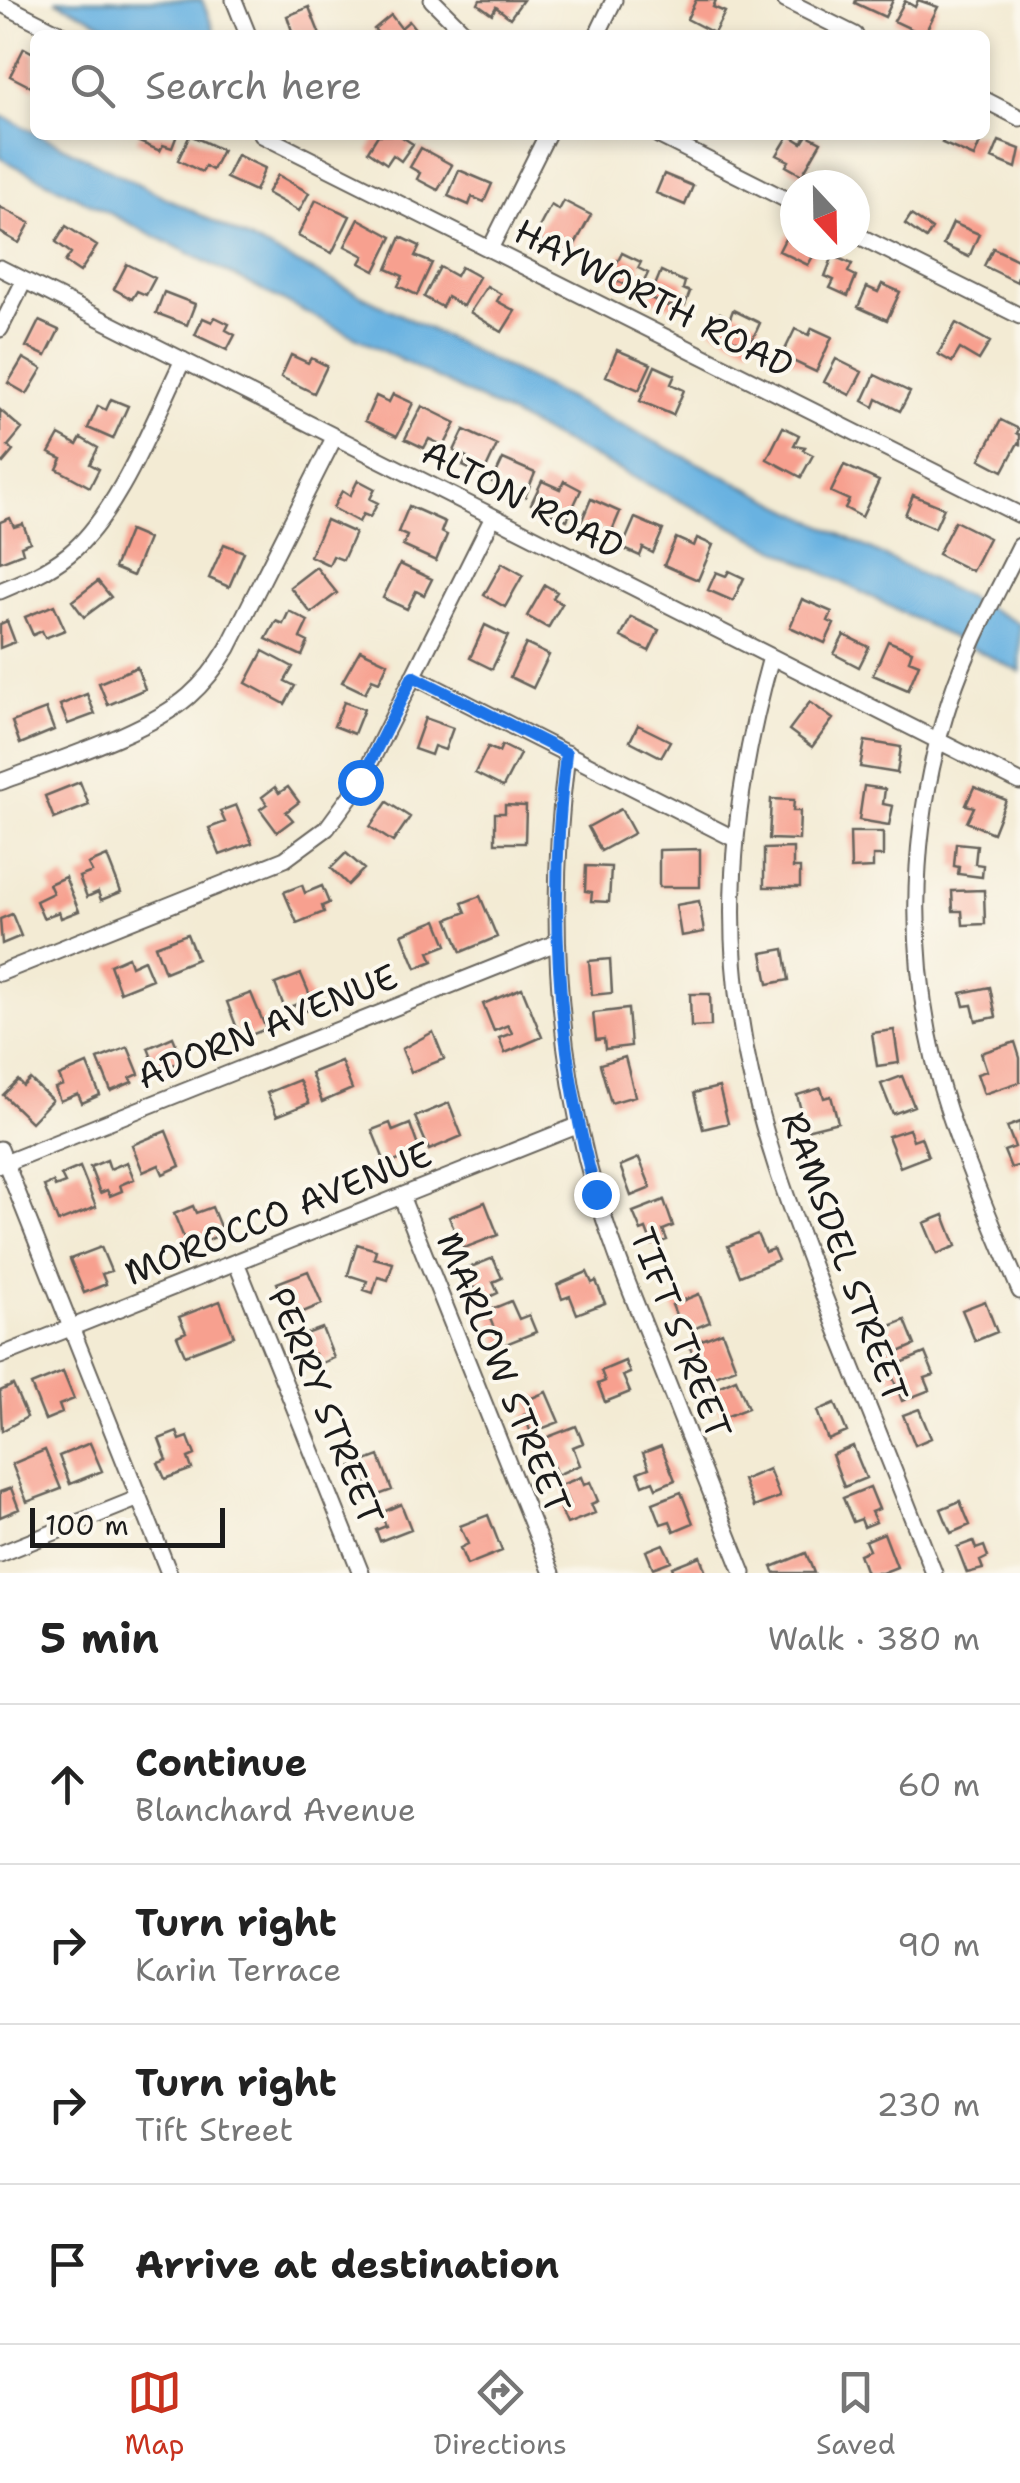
<!DOCTYPE html>
<meta charset="utf-8">
<style>
:root{--surface:#fff;--page:#f2f2f2;--text:#222;--muted:#767676;--line:#e0e0e0;--accent:#c8321e}
body{margin:0;font-family:"Shantell Sans",sans-serif;background:var(--page);color:var(--text)}
.compass{position:absolute;left:780px;top:170px;width:90px;height:90px;border-radius:50%;background:var(--surface);box-shadow:0 5px 15px #0003;rotate:158deg}
.scale{position:absolute;left:30px;bottom:25px;width:195px;box-sizing:border-box;padding-left:10px;border:5px solid #1c1c1c;border-top:0;font-size:28px;line-height:35px;white-space:nowrap;color:#1c1c1c;-webkit-text-stroke:8px #fbf7ec;paint-order:stroke}
.stop{position:absolute;width:30px;height:30px;margin:-22px;border:8px solid #1a73e8;border-radius:50%;background:#fff}
.stop.end{background:#1a73e8;border-color:#fff;box-shadow:0 2px 10px #0008}
.list{margin:0;padding:0;list-style:none}
h2{display:flex;justify-content:space-between;align-items:center;height:130px;margin:0;padding:0 40px;font-size:42px}
h2 small{font-size:32px;font-weight:400;color:var(--muted)}
.list li{display:grid;grid-template-columns:65px 1fr auto;gap:30px;align-items:center;box-sizing:border-box;height:160px;padding:0 40px;border-top:2px solid var(--line)}
.list b{display:block;font-size:38px;white-space:nowrap}
.list p{margin:0;font-size:32px;white-space:nowrap;color:var(--muted)}
.list em{font-size:32px;font-style:normal;color:var(--muted)}
.icon{flex:none;width:55px;height:55px;fill:none;stroke:currentColor;stroke-width:2;stroke-linecap:round;stroke-linejoin:round}
.map{position:relative;flex:none;width:1020px;height:1573px;overflow:hidden}
.search{position:absolute;background:var(--surface);box-shadow:0 5px 15px #0003;left:30px;right:30px;top:30px;height:110px;display:flex;align-items:center;gap:25px;box-sizing:border-box;padding:0 35px;border-radius:15px;color:var(--muted);font-size:38px}
.sheet{height:770px;background:var(--surface)}
nav{display:flex;justify-content:space-around;align-items:center;box-sizing:border-box;height:140px;border-top:2px solid var(--line);background:var(--surface);font-size:28px;color:var(--muted)}
nav a{display:grid;justify-items:center;gap:5px}
nav .on{color:var(--accent)}
.map>svg:first-child{display:block}
.water{fill:#69b2e1;stroke:#42677e;stroke-width:2.5}
.building{fill:#f7a08f}
.lines{fill:none;stroke-linecap:round;stroke-linejoin:round}
.minor-casing{stroke:#67645c;stroke-width:19}
.minor{stroke:#fff;stroke-width:15}
.route{stroke:#1a73e8;stroke-width:12}
.labels{text-anchor:middle;dominant-baseline:central;stroke-width:8;stroke-linejoin:round;paint-order:stroke}
.street-label{font-size:35px;fill:#1c1c1c;stroke:#fbf7ec}
</style>
<div class="map">
<svg width="1020" height="1573" viewBox="0 0 1020 1573">
<rect width="100%" height="100%" fill="#fbf7ec"/>
<filter id="ink" filterUnits="userSpaceOnUse"><feTurbulence type="fractalNoise" baseFrequency=".01" numOctaves="2"/><feDisplacementMap in="SourceGraphic" scale="20" xChannelSelector="R" yChannelSelector="G"/><feConvolveMatrix kernelMatrix="1 2 1 2 8 2 1 2 1" color-interpolation-filters="sRGB"/></filter>
<filter id="wash" filterUnits="userSpaceOnUse"><feTurbulence type="fractalNoise" baseFrequency=".0048" numOctaves="4" result="noise"/><feDisplacementMap in="SourceGraphic" scale="40" xChannelSelector="R" yChannelSelector="G"/><feGaussianBlur stdDeviation="2.25" result="paint"/><feColorMatrix in="noise" values="0 0 0 0 0 0 0 0 0 0 0 0 0 0 0 0 0 1.4 0 .05"/><feComposite in="paint" operator="in"/></filter>
<g filter="url(#wash)">
<rect width="100%" height="100%" fill="#f3ebd4"/>
<path class="water" d="M55 0H202L216 35H125Z
M0 115 1020 624V672L0 158Z"/>
<g id="blocks">
<path class="building" d="M480 0H523L510 18 496 7 492 14 478 4Z
M696 0H716L713 7 725 12 714 33 687 19Z
M856 0H893L885 17 855 3Z
M918 0 938 7 924 35 894 21 905 1 915 7Z
M309 7 320 35H283L292 31 287 16Z
M391 15 401 28 409 21 420 35H380L374 29Z
M24 48 35 54V89L10 76Z
M139 135H177L172 148 163 145 160 151 137 141Z
M190 135 222 150 212 170 205 166 202 172 178 160Z
M378 135H399L413 144 401 161 393 155 387 164 368 151Z
M789 135 802 143 807 135 821 142 802 175 786 166 789 161 777 155Z
M946 135H983L974 157 942 143Z
M999 141 1020 149 1016 168 992 158Z
M421 148 452 165 438 190 417 179 420 173 410 167Z
M237 155 265 168 255 191 226 178Z
M459 170 492 184 484 202 472 197 469 205 448 196Z
M664 174 693 186 685 205 656 193Z
M278 175 309 193 299 211 267 193Z
M316 200 350 216 332 253 298 236Z
M564 201 591 215 573 248 565 244 561 251 534 237 551 205 559 210Z
M0 207 30 223 19 243 0 232Z
M911 215 932 229 926 239 905 224Z
M359 219 392 237 375 271 360 263 364 256 345 246Z
M953 223 979 234 969 257 943 245Z
M66 226 97 246 80 272 65 262 71 253 56 242Z
M788 233 795 236V245L818 247 808 265 779 251Z
M401 237 420 246 415 256 432 263 417 295 398 286 403 276 387 269Z
M993 248 1020 261 1017 282 984 266Z
M622 253 641 262 638 268 648 273 639 292 610 277Z
M833 256 852 264 848 272 856 276 848 296 830 288 834 280 825 276Z
M127 264 155 278 146 295 137 291 132 299 114 289Z
M440 267 456 276 461 267 479 277 463 306 447 297 442 307 424 297Z
M661 271 685 282 683 289 690 292 685 305 674 300 671 307 650 298Z
M882 284 900 292 887 320 858 307 867 287 878 292Z
M487 286 501 294 497 301 515 311 502 332 470 312Z
M164 292 195 304 187 325 156 313Z
M733 310 760 323 749 347 712 329 720 313 730 318Z
M215 317 229 324 226 330 235 335 227 350 195 335 203 318 212 322Z
M39 321 59 330 46 356 26 347Z
M956 323 990 342 979 360 960 349 952 362 938 354Z
M812 328 832 337 816 372 782 356 795 329 809 335Z
M617 350 651 364 639 390 606 376Z
M291 355 308 363 311 358 327 366 314 393 281 377Z
M23 358 42 369 27 394 8 383Z
M836 359 862 372 850 395 824 382Z
M655 366 675 375 671 384 684 390 673 415 640 401Z
M875 375 910 392 900 411 877 399 874 407 863 401Z
M393 394 413 403 397 436 365 421 376 396 389 402Z
M111 399 128 406 113 439 88 428 98 406 106 410Z
M422 406 456 423 444 446 429 439 424 448 405 439Z
M0 410 22 429 8 446 13 451 3 463 0 460Z
M1001 420 1019 429 1017 433 1020 435V444L1018 443 1003 471 980 459Z
M783 427 799 435 794 445 805 447 803 450 813 455 801 477 767 459Z
M464 430 497 445 483 475 463 466 467 457 454 451Z
M59 435 77 445 81 438 98 448 90 464 99 469 90 487 57 469 62 459 49 453Z
M503 459 535 473 525 497 492 482Z
M844 465 879 481 862 517 845 508 849 500 831 492Z
M358 480 375 489 370 499 378 503 370 517 363 514 359 522 333 508 342 491 350 496Z
M542 481 560 489 564 481 581 490 567 520 531 504Z
M913 495 944 508 935 528 905 515Z
M591 499 620 512 611 533 596 526 593 533 579 527Z
M409 506 445 522 441 532 447 535 436 561 403 546 407 536 398 532Z
M10 518 14 527 23 524 30 542 21 546 23 553 0 562V522Z
M635 518 663 530 653 553 643 548 640 556 622 548Z
M326 520 355 533 343 560 333 556 329 565 310 556Z
M955 521 989 538 972 571 938 554Z
M129 531 148 539 133 576 114 568Z
M676 538 694 546 697 538 713 545 698 580 664 565Z
M224 544 244 552 229 587 209 578Z
M502 563 523 575 505 607 484 595Z
M400 564 432 579 424 595 416 591 407 609 383 598Z
M316 567 337 593 311 613 290 587Z
M729 571 744 578 733 601 708 590 716 572 726 576Z
M98 581 111 597 84 617 72 601Z
M545 585 557 592 553 598 562 604 548 628 527 616Z
M802 599 832 612 828 621 834 624 825 643 790 627Z
M54 605 65 630 45 638 42 631 33 635 25 617Z
M289 611 308 621 300 638 308 642 302 656 266 639 276 621 283 624Z
M631 617 659 630 649 651 621 637Z
M7 621 15 642 0 648V624Z
M485 625 508 636 492 669 470 658Z
M844 635 869 647 859 667 834 654Z
M888 641 912 651 909 660 919 664 908 690 873 675Z
M526 644 549 655 533 688 510 677Z
M360 650 388 663 379 682 372 679 365 693 342 682Z
M263 651 293 667 285 681 295 686 285 704 246 683Z
M137 667 145 689 108 705 99 683Z
M87 694 95 714 68 724 60 705Z
M344 702 364 709 354 734 334 726Z
M810 702 833 719 812 747 789 730Z
M46 709 54 730 20 744 12 722Z
M425 718 453 728 445 750 434 746 431 755 414 749Z
M638 725 670 741 661 757 630 741Z
M865 741 901 747 897 773 860 767Z
M502 745 520 754 503 787 475 773 488 747 499 752Z
M80 782 89 805 54 819 45 796Z
M864 786 885 789 883 804 893 806 889 825 859 820Z
M275 787 279 793 288 787 299 802 286 812 293 820 277 832 260 809 267 804 262 797Z
M974 787 1006 800 993 833 967 822 974 807 966 805Z
M771 799 794 800 793 811H800L799 840 769 839Z
M387 802 410 817 393 842 370 827Z
M236 805 252 843 220 855 209 828 225 822 220 811Z
M505 805 526 806 525 843H495V813H505Z
M621 809 634 833 601 851 588 827Z
M850 832H883V856H873V868L851 869Z
M956 843 977 845 975 864 983 865 982 877 958 874 959 867 954 866Z
M793 848V868H800V887H764V849Z
M700 849V887H659V850Z
M346 853 364 869 348 885 331 868Z
M107 856 121 892 101 900 98 892 87 897 79 877 92 872 88 864Z
M586 866 611 867 609 902 591 901 592 892 585 891Z
M65 877 79 911 61 918 59 912 43 918 36 901 53 893 49 884Z
M302 885 305 893 322 886 329 903 322 906 324 912 297 923 284 892Z
M984 890 985 924 963 925 962 911H953L952 891Z
M480 896 497 937 461 952 448 919 466 912 462 903Z
M699 901 704 932 681 936 676 905Z
M12 914 21 936 2 944 0 919Z
M437 920 447 945 429 952 433 961 416 968 402 934Z
M187 934 197 959 165 972 155 946Z
M784 949 789 980 768 984 762 953Z
M128 957 131 966 144 960 152 979 120 992 110 965Z
M610 959 612 993 592 995 589 961Z
M301 974 315 1007 305 1011 302 1002 285 1009 275 984Z
M990 987 996 1017 976 1021 972 1005 964 1006 961 993Z
M522 988 542 1037 505 1053 499 1038 512 1033 508 1025 494 1031 483 1004Z
M251 993 266 1029 241 1039 227 1002Z
M690 994H710L711 1026 691 1027Z
M628 1009 631 1046 605 1049 604 1039 596 1040 593 1013Z
M894 1030 899 1063 877 1066 872 1033Z
M433 1032 444 1059 411 1072 402 1049Z
M173 1037 183 1061 157 1071 148 1048Z
M1015 1042 1020 1058V1082L984 1094 977 1074 987 1071 981 1053Z
M128 1047 139 1074 130 1078 132 1082 111 1091 98 1059Z
M625 1057 635 1096 611 1103 600 1064Z
M341 1061 352 1089 322 1102 311 1073Z
M87 1064 100 1095 82 1103 78 1094 60 1101 55 1088 63 1085 59 1076Z
M902 1076 914 1106 893 1114 881 1084Z
M30 1079 52 1100 31 1122 3 1095 18 1080 23 1086Z
M299 1080 309 1103 277 1116 267 1093Z
M719 1087 728 1123 703 1129 694 1093Z
M821 1088 824 1098 831 1096 838 1122 806 1130 797 1095Z
M449 1103 462 1136 429 1150 415 1117Z
M1020 1122V1165L1011 1168 1004 1151 1015 1147 1007 1127Z
M390 1123 393 1131 410 1124 420 1152 386 1165 372 1130Z
M909 1129 913 1140 921 1137 928 1156 900 1167 888 1136Z
M166 1131 180 1166 163 1174 159 1165 143 1172 132 1145Z
M639 1158 651 1188 631 1196 620 1166Z
M107 1160 110 1169 127 1162 134 1179 120 1185 122 1191 110 1196 107 1190 100 1193 90 1167Z
M80 1167 96 1207 58 1222 44 1186 53 1182 55 1187 65 1183 61 1175Z
M664 1200 673 1226 663 1230 667 1240 652 1245 646 1229 641 1231 633 1212Z
M485 1202 498 1235 462 1249 449 1217Z
M193 1206 196 1213 212 1207 223 1234 188 1248 174 1214Z
M944 1215 956 1246 937 1254 924 1223Z
M757 1234 765 1252 773 1249 778 1260 740 1276 728 1246Z
M357 1244 376 1250 374 1258 393 1263 388 1280 378 1277 373 1293 364 1290 367 1281 348 1275Z
M101 1247 111 1271 102 1274 106 1284 84 1293 70 1259Z
M493 1258 502 1278 493 1282 498 1293 487 1298 482 1286 474 1289 466 1269Z
M308 1271 322 1304 291 1317 277 1283Z
M587 1272 592 1283 596 1281 605 1303 577 1314 570 1296 562 1299 557 1285Z
M699 1294 710 1322 691 1330 686 1319 679 1322 672 1305Z
M220 1301 234 1336 185 1355 177 1336 186 1332 179 1317Z
M511 1301 519 1319 529 1315 536 1332 501 1346 487 1311Z
M985 1301 997 1332 975 1341 962 1310Z
M905 1320 915 1345 883 1359 877 1346 888 1342 883 1329Z
M322 1328 334 1358 319 1364 315 1354 309 1357 301 1336Z
M722 1332 736 1368 710 1378 704 1362 697 1365 689 1345Z
M925 1353 934 1375 925 1378 930 1390 902 1401 889 1368Z
M625 1361 630 1373 623 1376 630 1392 605 1402 598 1384 605 1381 601 1371Z
M63 1372 74 1399 59 1405 62 1413 45 1420 31 1385Z
M736 1379 748 1408 723 1418 711 1390Z
M13 1385 27 1417 2 1431 0 1391Z
M546 1392 559 1422 531 1433 524 1415 532 1412 527 1400Z
M835 1403 847 1432 828 1440 817 1411Z
M919 1409 931 1438 915 1445 903 1415Z
M576 1426 583 1443 573 1447 580 1465 557 1475 549 1456 542 1459 535 1442Z
M177 1432 180 1440 188 1437 195 1455 188 1458 192 1469 165 1479 158 1463 167 1460 159 1439Z
M90 1443 102 1471 70 1484 59 1456Z
M661 1446 675 1480 656 1488 653 1481 643 1485 638 1472 649 1468 643 1453Z
M853 1446 866 1478 844 1487 832 1455Z
M45 1450 61 1489 27 1502 12 1464Z
M379 1456 392 1490 373 1497 366 1480 357 1484 350 1467Z
M769 1469 780 1497 754 1507 743 1480Z
M581 1477 584 1485 590 1482 598 1501 591 1504 595 1513 567 1524 560 1508 569 1504 561 1485Z
M870 1487 879 1509 871 1512 876 1522 864 1527 861 1519 853 1522 843 1498Z
M11 1488 19 1509 0 1517V1492Z
M681 1492 693 1523 674 1531 670 1521 661 1524 653 1503Z
M960 1501 970 1525 951 1533 941 1509Z
M401 1504 411 1529 380 1541 376 1530 386 1526 381 1513Z
M488 1515 502 1551 467 1565 460 1548 468 1544 460 1526Z
M884 1533 897 1567 882 1573H866L859 1554 869 1550 865 1541Z
M973 1541 976 1549 984 1546 988 1557 980 1561 983 1569 967 1573 957 1547Z
M663 1544 671 1561 653 1568 646 1551Z
M806 1553 814 1573H775L772 1567Z
M700 1556 706 1573H674L672 1567Z"/>
</g>
</g>
<g filter="url(#ink)">
<use href="#blocks" fill-opacity="0" stroke="#67645c" stroke-width="2.5"/>
<g class="lines">
<defs>
<path id="minor" d="M234 0 248 35
M432 0 467 35
M785 0 855 35
M0 3 63 35
M597 35 614 0
M985 100 1020 118
M262 135 1020 515
M658 135 795 204
M855 234 1020 316
M490 249 547 135
M0 268 1020 782
M0 329 24 281
M1020 546C996 595 968 645 951 697 906 831 905 981 950 1115 970 1175 996 1233 1020 1291
M0 591C24 581 48 571 69 554 119 513 154 419 183 360
M771 657C738 775 722 894 740 1016 755 1123 794 1220 833 1319 867 1404 901 1488 934 1573
M413 676 735 839
M567 753C550 890 553 1026 587 1161 604 1227 630 1290 656 1354 685 1427 714 1500 743 1573
M0 782C54 761 147 733 189 696 205 682 217 666 228 648L334 438
M0 973 285 859 327 828 360 783 493 517
M0 1149 169 1573
M0 1165 556 943
M401 1196 552 1573
M236 1262 361 1573
M0 1356 579 1125
M0 1554 139 1498"/>
</defs>
<use href="#minor" class="minor-casing"/>
<use href="#minor" class="minor"/>
</g>
</g>
<g class="lines" filter="url(#ink)">
<path class="route" d="M360 782 413 676 566 753C548 903 556 1048 596 1194"/>
</g>
<g class="labels">
<g class="street-label">
<text transform="translate(654 298) rotate(27)">HAYWORTH ROAD</text>
<text transform="translate(523 499) rotate(27)">ALTON ROAD</text>
<text transform="translate(267 1026) rotate(-22)">ADORN AVENUE</text>
<text transform="translate(278 1213) rotate(-22)">MOROCCO AVENUE</text>
<text transform="translate(845 1257) rotate(70)">RAMSDEL STREET</text>
<text transform="translate(681 1333) rotate(69)">TIFT STREET</text>
<text transform="translate(504 1373) rotate(68)">MARLOW STREET</text>
<text transform="translate(326 1406) rotate(68)">PERRY STREET</text>
</g>
</g>
</svg>
<svg class="compass" viewBox="-18 -18 36 36"><path d="M0-13l5 13h-10z" fill="#e53935"/><path d="M0 13l5-13h-10z" fill="#767676"/></svg>
<div class="scale">100 m</div>
<div class="stop" style="left:360px;top:782px"></div>
<div class="stop end" style="left:596px;top:1194px"></div>
<div class="search"><svg class="icon" aria-label="search" viewBox="0 0 24 24"><circle cx="10" cy="10" r="6"/><path d="M15 15l6 6"/></svg>Search here</div>
</div>
<section class="sheet">
<h2>5 min<small>Walk · 380 m</small></h2>
<ul class="list">
<li><svg class="icon" aria-label="ahead" viewBox="0 0 24 24"><path d="M12 20V5M6 11l6-6 6 6"/></svg><div><b>Continue</b><p>Blanchard Avenue</p></div><em>60 m</em></li>
<li><svg class="icon" aria-label="right" viewBox="0 0 24 24"><path d="M7 20v-9h11M14 6l5 5-5 5"/></svg><div><b>Turn right</b><p>Karin Terrace</p></div><em>90 m</em></li>
<li><svg class="icon" aria-label="right" viewBox="0 0 24 24"><path d="M7 20v-9h11M14 6l5 5-5 5"/></svg><div><b>Turn right</b><p>Tift Street</p></div><em>230 m</em></li>
<li><svg class="icon" aria-label="arrive" viewBox="0 0 24 24"><path d="M6 21V4h12l-3 4 3 4H6"/></svg><div><b>Arrive at destination</b></div></li>
</ul>
</section>
<nav>
<a class="on"><svg class="icon" aria-label="map" viewBox="0 0 24 24"><path d="M3 6l6-2 6 2 6-2v14l-6 2-6-2-6 2zM9 4v14M15 6v14"/></svg>Map</a>
<a><svg class="icon" aria-label="directions" viewBox="0 0 24 24"><path d="M12 3l9 9-9 9-9-9zM9 14v-3h6M13 9l2 2-2 2"/></svg>Directions</a>
<a><svg class="icon" aria-label="saved" viewBox="0 0 24 24"><path d="M7 4h10v16l-5-4-5 4z"/></svg>Saved</a>
</nav>
